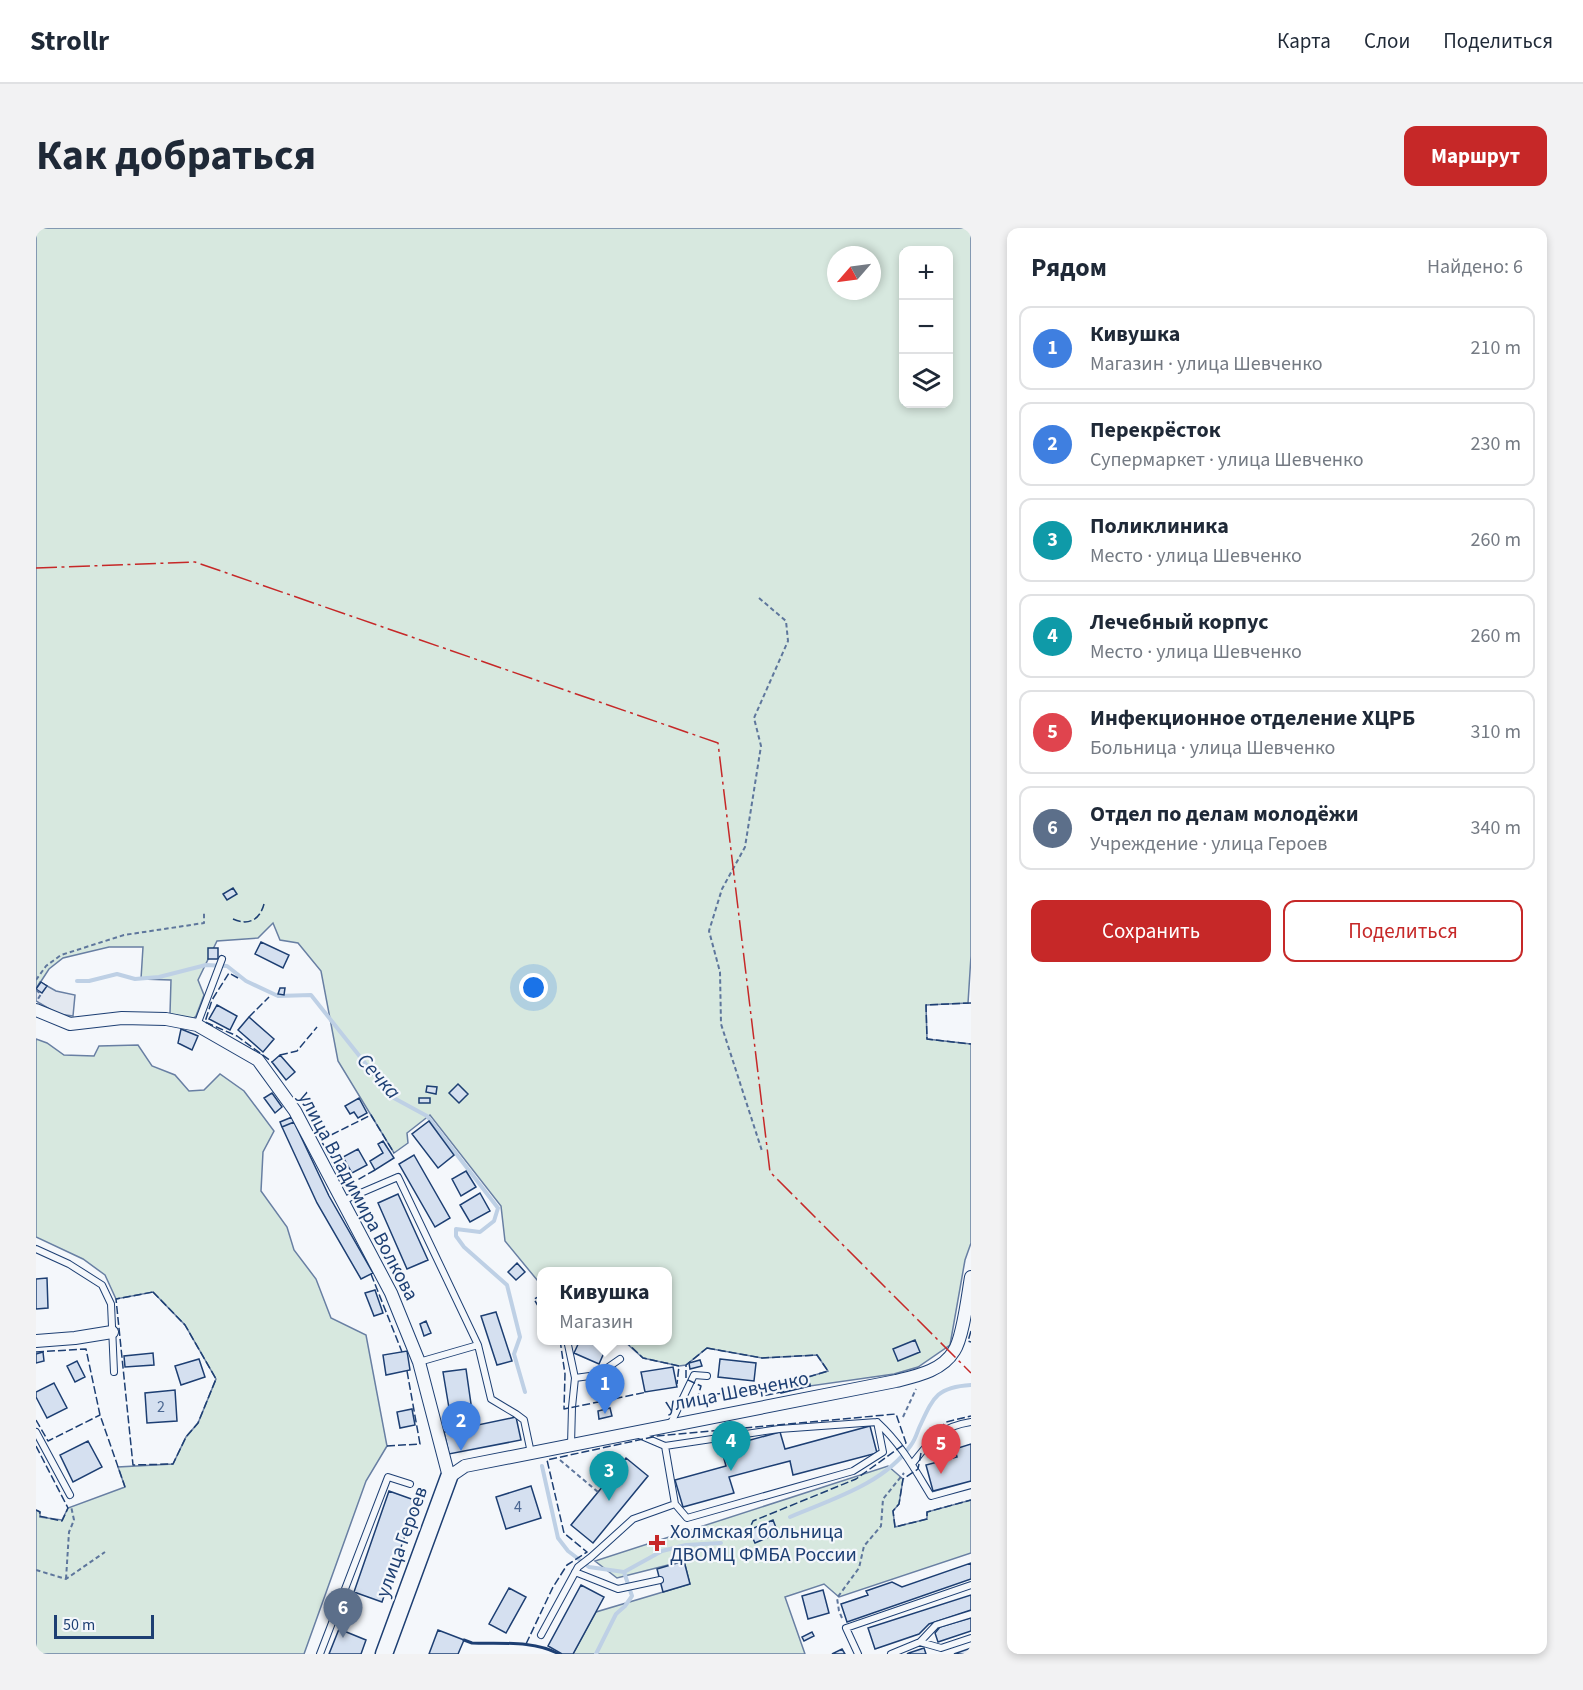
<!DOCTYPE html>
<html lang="ru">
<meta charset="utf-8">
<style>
:root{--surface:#fff;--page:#f2f2f3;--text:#1f2937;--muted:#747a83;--line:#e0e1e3;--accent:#c62828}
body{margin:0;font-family:"Source Sans 3",sans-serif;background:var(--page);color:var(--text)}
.controls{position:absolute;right:18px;top:18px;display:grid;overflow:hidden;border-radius:12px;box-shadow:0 3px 9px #0003}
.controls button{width:54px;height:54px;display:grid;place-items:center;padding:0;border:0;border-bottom:2px solid var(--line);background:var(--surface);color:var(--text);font:30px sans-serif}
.compass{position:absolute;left:791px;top:18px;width:54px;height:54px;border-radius:50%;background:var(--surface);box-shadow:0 3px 9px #0003;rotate:242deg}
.scale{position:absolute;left:18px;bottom:15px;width:100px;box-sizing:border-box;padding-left:6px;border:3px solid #1d3f73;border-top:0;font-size:16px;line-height:21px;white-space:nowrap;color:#1d3f73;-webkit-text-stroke:4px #f4f7fb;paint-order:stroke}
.you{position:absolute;left:498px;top:760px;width:21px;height:21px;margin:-15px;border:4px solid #fff;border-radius:50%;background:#1a73e8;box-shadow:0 0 0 9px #1a73e833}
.badge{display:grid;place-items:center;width:39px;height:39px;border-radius:50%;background:var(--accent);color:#fff;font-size:20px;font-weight:700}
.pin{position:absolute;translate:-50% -50px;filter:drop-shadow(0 2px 3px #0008)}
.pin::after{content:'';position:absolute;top:32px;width:21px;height:18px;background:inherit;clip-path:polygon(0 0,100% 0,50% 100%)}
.popup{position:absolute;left:501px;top:1039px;width:135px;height:78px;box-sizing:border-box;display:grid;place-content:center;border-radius:12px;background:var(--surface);filter:drop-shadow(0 2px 4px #0005);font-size:20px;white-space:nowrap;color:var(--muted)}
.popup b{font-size:22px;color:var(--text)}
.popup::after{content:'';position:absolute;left:50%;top:100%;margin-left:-12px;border:12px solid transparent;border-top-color:var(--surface)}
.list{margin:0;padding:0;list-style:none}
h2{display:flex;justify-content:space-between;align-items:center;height:78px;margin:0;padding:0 24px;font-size:26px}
h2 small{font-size:20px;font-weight:400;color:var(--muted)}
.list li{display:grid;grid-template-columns:39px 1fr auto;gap:18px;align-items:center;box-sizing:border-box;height:84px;margin:0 12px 12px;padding:0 12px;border:2px solid var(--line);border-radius:12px}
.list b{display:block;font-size:22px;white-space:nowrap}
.list p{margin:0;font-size:20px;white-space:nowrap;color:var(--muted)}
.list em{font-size:20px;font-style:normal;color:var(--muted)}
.actions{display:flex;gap:12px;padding:18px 24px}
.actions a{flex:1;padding:14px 0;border:2px solid var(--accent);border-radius:12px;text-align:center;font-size:21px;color:var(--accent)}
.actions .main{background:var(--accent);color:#fff}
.icon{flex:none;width:33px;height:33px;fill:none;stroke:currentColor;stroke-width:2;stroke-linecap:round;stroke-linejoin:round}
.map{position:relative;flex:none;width:935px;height:1426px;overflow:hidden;border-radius:12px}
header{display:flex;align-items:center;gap:36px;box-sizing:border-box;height:84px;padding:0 30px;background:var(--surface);border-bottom:2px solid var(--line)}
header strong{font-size:28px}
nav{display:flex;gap:33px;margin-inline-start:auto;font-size:21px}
.intro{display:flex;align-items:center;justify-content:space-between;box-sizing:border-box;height:144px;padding:0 36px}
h1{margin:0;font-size:42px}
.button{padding:15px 27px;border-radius:12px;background:var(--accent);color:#fff;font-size:21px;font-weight:700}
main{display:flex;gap:36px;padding:0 36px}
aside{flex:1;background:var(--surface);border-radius:12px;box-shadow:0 3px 9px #0003}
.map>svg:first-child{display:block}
.green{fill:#d7e8df;stroke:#687fa3;stroke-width:1.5;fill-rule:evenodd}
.parking{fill:#e3e8f0;stroke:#687fa3;stroke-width:1.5}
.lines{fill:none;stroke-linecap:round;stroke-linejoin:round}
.stream{stroke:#bed0e5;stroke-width:4}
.building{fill:#d5e0f0;stroke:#1d3f73;stroke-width:1.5}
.lane-casing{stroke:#1d3f73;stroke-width:8}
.street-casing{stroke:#1d3f73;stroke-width:14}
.secondary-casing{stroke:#1d3f73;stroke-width:19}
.path{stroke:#5e769c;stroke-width:2;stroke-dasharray:4.5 3;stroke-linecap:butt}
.lane{stroke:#f4f7fb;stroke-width:6}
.street{stroke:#f4f7fb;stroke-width:12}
.secondary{stroke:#f4f7fb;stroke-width:16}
.fence{stroke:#1d3f73;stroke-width:1.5;stroke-dasharray:8 3;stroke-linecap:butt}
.wall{stroke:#1d3f73;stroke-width:3}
.power{stroke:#c62828;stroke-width:1.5;stroke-dasharray:21 4.5 3 4.5;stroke-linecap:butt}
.poi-dot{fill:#c62828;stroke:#f4f7fb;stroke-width:2}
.labels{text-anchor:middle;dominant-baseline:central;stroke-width:4.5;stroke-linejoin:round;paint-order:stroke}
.number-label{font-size:16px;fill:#4b6792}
.street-label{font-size:20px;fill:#1d3f73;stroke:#f4f7fb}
.poi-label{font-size:20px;fill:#1d3f73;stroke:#f4f7fb;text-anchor:start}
.water-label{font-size:21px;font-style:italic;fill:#1d3f73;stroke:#f4f7fb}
</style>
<header>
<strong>Strollr</strong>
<nav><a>Карта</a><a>Слои</a><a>Поделиться</a></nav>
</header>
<div class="intro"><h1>Как добраться</h1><a class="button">Маршрут</a></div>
<main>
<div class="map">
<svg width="935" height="1426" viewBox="0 0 935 1426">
<rect width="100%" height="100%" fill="#f4f7fb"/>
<path class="green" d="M0 0H935V728L932 775 890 777 891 811 935 816V1015L929 1032 914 1117 882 1139 858 1146 774 1158 772 1149 792 1143 781 1127 726 1130 671 1120 650 1137 643 1138 607 1130 588 1113 632 1112V1044H506V1058L469 1013 465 978 394 887 371 905 372 915 358 925 302 833 285 743 262 715 244 712 237 695 222 710 181 713 162 752 168 767 160 788 157 791 134 786 135 752 105 751 107 719H73L27 730 13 741 0 761ZM867 22H912V176H867ZM800 27H836V63H800Z
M0 811 11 815 28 827 58 828 63 818 102 817 116 838 139 847 153 863 168 862 184 846 208 863 238 903 227 924 225 963 251 999 258 1022 280 1051 295 1090 330 1107 351 1218 330 1253 268 1426H0V1282L4 1284V1289L26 1292 32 1280 89 1259 82 1239 137 1236 150 1209 162 1195 180 1151 149 1097 117 1064 80 1071 69 1047 47 1031 0 1009Z
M852 1238 867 1251 863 1276 857 1283 859 1299 891 1291V1284L935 1272V1325L803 1369 788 1356 749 1369 769 1426H537L560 1384 654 1356 648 1333 581 1350 559 1333Z"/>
<path class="parking" d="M4 754 20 763 39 767 37 788 22 786 0 773V761Z"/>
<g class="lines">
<path class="stream" d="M41 753H53L81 746 99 751 123 749 170 737 191 738 210 753 242 768 275 767 356 869 391 888 462 980 458 993 444 1004 420 1001V1008L428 1019 471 1057 484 1109 478 1126 489 1164
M506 1238 522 1310 532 1323 553 1339 588 1344
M754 1289C796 1271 848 1256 875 1217 879 1212 881 1205 883 1200 897 1170 900 1159 935 1157
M588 1344 626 1323 650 1317 685 1315
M560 1426 580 1386 589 1378 596 1368 588 1344"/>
</g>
<path class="building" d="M197 660 201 666 191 672 187 666Z
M225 714 253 727 247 740 219 726Z
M172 720H182V731H172Z
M5 754 11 758 6 765 0 761Z
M244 760H249L248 767 242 766Z
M181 777 201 788 194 802 173 791Z
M213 789 238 811 227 824 202 802Z
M145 801 162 808 156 822 142 815Z
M244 827 259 844 250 852 236 834Z
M422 856 432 866 423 875 413 865Z
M391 858 401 859 400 866 390 864Z
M236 865 246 879 239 885 228 870Z
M323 870 331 885 322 890 318 884 314 886 309 878Z
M383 870H394V875H383Z
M256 889 258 894 246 899 244 894Z
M393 893 418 927 402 940 376 906Z
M258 894 293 968 337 1045 325 1051 281 975 246 899Z
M347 913 358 930 339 942 334 933 347 925 342 916Z
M322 921 331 937 316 945 307 929Z
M378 927 414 990 399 999 363 936Z
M430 943 440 959 425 968 416 951Z
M444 965 454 983 434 994 424 977Z
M362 966 392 1032 371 1041 342 975Z
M481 1035 489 1044 480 1052 472 1044Z
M11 1050 12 1080 0 1081V1051Z
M339 1062 347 1085 338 1088 329 1065Z
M460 1084 476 1133 461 1137 445 1088Z
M390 1093 395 1105 388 1108 384 1096Z
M544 1112H559L571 1118 563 1136 538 1125Z
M879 1112 884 1124 862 1133 857 1121Z
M371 1123 374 1142 350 1147 347 1127Z
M7 1124 8 1133 0 1135V1126Z
M117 1125 118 1137 89 1139 88 1128Z
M163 1131 169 1149 145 1157 139 1138Z
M684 1131 720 1135 718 1153 682 1149Z
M664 1132 666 1138 654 1141 653 1135Z
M41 1133 49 1149 39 1154 31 1138Z
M637 1139 641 1159 609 1164 605 1144Z
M430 1141 435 1176 413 1180 407 1144Z
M772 1149 774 1158 745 1165 743 1156Z
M566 1153 567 1163 560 1164 559 1154Z
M18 1155 31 1180 11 1190 0 1169V1164Z
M139 1162 141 1193 111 1195 109 1165Z
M574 1180 576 1188 563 1191 562 1183Z
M376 1181 379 1197 364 1200 361 1184Z
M480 1189 485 1212 413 1226 408 1204Z
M834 1198 841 1225 757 1247 754 1233 693 1249 698 1265 647 1279 639 1252 690 1238 685 1220 744 1204 749 1221Z
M52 1213 66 1239 37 1254 24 1227Z
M935 1216V1253L897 1263 890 1237 921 1229 919 1221Z
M590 1230 612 1248 557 1315 535 1297Z
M495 1258 505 1290 470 1301 460 1269Z
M353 1263 381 1273 346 1374 318 1364Z
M737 1292 742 1305 719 1315 713 1302Z
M648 1333 654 1356 627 1364 621 1341Z
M935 1335V1351L811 1394 805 1376 832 1367 830 1363 856 1354 866 1359Z
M545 1357 568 1369 537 1426H526L512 1418Z
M473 1360 490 1369 470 1405 453 1396Z
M787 1362 793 1385 772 1391 766 1368Z
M935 1367V1382L893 1396 883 1406 839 1421 832 1400Z
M935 1390V1403L902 1414 899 1405 904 1399Z
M303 1401 330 1412 325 1426H293Z
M402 1402 428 1412 422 1426H393Z
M776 1404 778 1408 768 1413 766 1409Z
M888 1420 890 1426H871L873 1425Z
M935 1420V1426H918Z
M806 1421 809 1426H796Z"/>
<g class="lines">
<defs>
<path id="lane" d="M161 797 186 731
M306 973 362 949 442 1117 455 1171 480 1186 488 1192 495 1225
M0 1021 33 1036 66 1057 75 1076 78 1144
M531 1112 539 1150 536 1179 535 1217
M383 1134 442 1117
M539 1150 561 1147 584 1131
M634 1197 658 1147 671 1148
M0 1204 34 1267
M601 1206 629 1218 743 1201 841 1194C865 1216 878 1240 895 1268L935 1257
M629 1218 639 1276 651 1290 817 1243 847 1224 841 1194
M876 1236C895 1212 903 1199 935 1194
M539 1344 582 1361 624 1352
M505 1407 542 1339 555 1329 597 1291 639 1276
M884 1414 905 1420 935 1410
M284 1426 352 1249 374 1256
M822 1426 810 1400 935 1357
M855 1426 884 1414 900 1397 935 1386"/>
<path id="street" d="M0 782 34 796 86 790 130 791 161 797 222 832 259 883 355 1065 383 1134 413 1249 429 1238 860 1153C880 1148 906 1143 918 1123 927 1110 932 1066 935 1049
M0 1113 39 1110 76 1104"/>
<path id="secondary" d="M348 1426 413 1249"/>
</defs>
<use href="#lane" class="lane-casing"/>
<use href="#street" class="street-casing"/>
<use href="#secondary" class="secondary-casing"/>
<path class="path" d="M723 370 750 393 752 413 718 490 725 518 709 619 686 661 673 703 684 744 685 796 726 923
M0 752 10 738 25 727 88 707 168 695V685
M0 762 5 766 2 771
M867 1189 880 1161
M524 1232 562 1264
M0 1342 30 1351 69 1324
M30 1351 33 1304 38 1292 35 1278
M806 1390 803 1383 801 1370 823 1340 828 1318 845 1298 847 1271 868 1245"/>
<use href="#lane" class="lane"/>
<use href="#street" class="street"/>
<use href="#secondary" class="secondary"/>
<path class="fence" d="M197 691C212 698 224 692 228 676
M202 750 193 745 176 772 169 794 201 808 236 834
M935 775 890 777 891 811 935 816
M213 789 233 769
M244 827 261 823 281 799
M339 942 309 959 285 912 335 887 358 925
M335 1046 366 1124
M117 1064 149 1097 180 1151 162 1195 150 1209 137 1236 97 1237 80 1071Z
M506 1067 498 1071 506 1085
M935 1103 932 1113 935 1114
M524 1112 529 1146 528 1181 611 1164
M588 1112 607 1130 643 1138 641 1156
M671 1120 726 1130 781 1127 792 1143 772 1149 774 1158 726 1168 725 1161 662 1168 665 1158 650 1151V1137Z
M0 1124 50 1121 64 1187 89 1259
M0 1192 12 1213 64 1187
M903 1202 910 1194 935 1188
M0 1218 32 1280 26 1293 3 1288 4 1284 0 1282
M351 1218 384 1216 371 1143
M885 1225 882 1241 867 1251 863 1276 857 1283 859 1299 891 1291V1284L935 1272
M490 1416 517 1359 531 1337 551 1324 528 1305 511 1232 621 1208 860 1186 870 1215 820 1251 717 1293 713 1302"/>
<path class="wall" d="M428 1412 436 1415C465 1416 497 1412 523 1426"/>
<path class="power" d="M0 340 159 334 682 515 734 944 935 1145"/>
</g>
<path class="poi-dot" d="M618 1306h6v6h6v6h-6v6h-6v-6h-6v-6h6z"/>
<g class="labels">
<g class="number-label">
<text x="125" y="1179">2</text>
<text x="482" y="1279">4</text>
</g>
<g class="street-label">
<text transform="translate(322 968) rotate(62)">улица Владимира Волкова</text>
<text transform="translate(701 1164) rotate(-11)">улица Шевченко</text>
<text transform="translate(366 1314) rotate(-70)">улица Героев</text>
</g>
<g class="poi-label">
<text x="634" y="1304">Холмская больница<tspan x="634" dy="23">ДВОМЦ ФМБА России</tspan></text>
</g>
<g class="water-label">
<text transform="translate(343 848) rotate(48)">Сечка</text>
</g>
</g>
</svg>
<div class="controls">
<button>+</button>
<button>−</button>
<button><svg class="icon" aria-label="layers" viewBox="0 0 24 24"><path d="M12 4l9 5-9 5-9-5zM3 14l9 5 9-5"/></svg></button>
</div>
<svg class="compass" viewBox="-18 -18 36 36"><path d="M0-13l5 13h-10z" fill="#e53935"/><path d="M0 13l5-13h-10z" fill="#747a83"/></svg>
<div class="scale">50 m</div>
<div class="you"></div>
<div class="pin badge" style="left:569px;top:1186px;background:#3f7fe0">1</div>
<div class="popup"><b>Кивушка</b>Магазин</div>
<div class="pin badge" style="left:425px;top:1223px;background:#3f7fe0">2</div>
<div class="pin badge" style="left:573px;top:1273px;background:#0f9aa8">3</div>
<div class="pin badge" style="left:695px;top:1243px;background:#0f9aa8">4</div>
<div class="pin badge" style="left:905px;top:1246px;background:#e0444e">5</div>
<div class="pin badge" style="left:307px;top:1410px;background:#5c6f8a">6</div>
</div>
<aside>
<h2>Рядом<small>Найдено: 6</small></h2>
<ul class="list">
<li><span class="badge" style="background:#3f7fe0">1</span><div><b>Кивушка</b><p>Магазин · улица Шевченко</p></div><em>210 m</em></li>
<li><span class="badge" style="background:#3f7fe0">2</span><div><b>Перекрёсток</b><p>Супермаркет · улица Шевченко</p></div><em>230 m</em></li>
<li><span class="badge" style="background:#0f9aa8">3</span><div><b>Поликлиника</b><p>Место · улица Шевченко</p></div><em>260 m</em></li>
<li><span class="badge" style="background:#0f9aa8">4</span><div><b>Лечебный корпус</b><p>Место · улица Шевченко</p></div><em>260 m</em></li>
<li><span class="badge" style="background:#e0444e">5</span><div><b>Инфекционное отделение ХЦРБ</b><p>Больница · улица Шевченко</p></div><em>310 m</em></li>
<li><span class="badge" style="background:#5c6f8a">6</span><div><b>Отдел по делам молодёжи</b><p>Учреждение · улица Героев</p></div><em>340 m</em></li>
</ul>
<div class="actions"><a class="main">Сохранить</a><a>Поделиться</a></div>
</aside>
</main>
